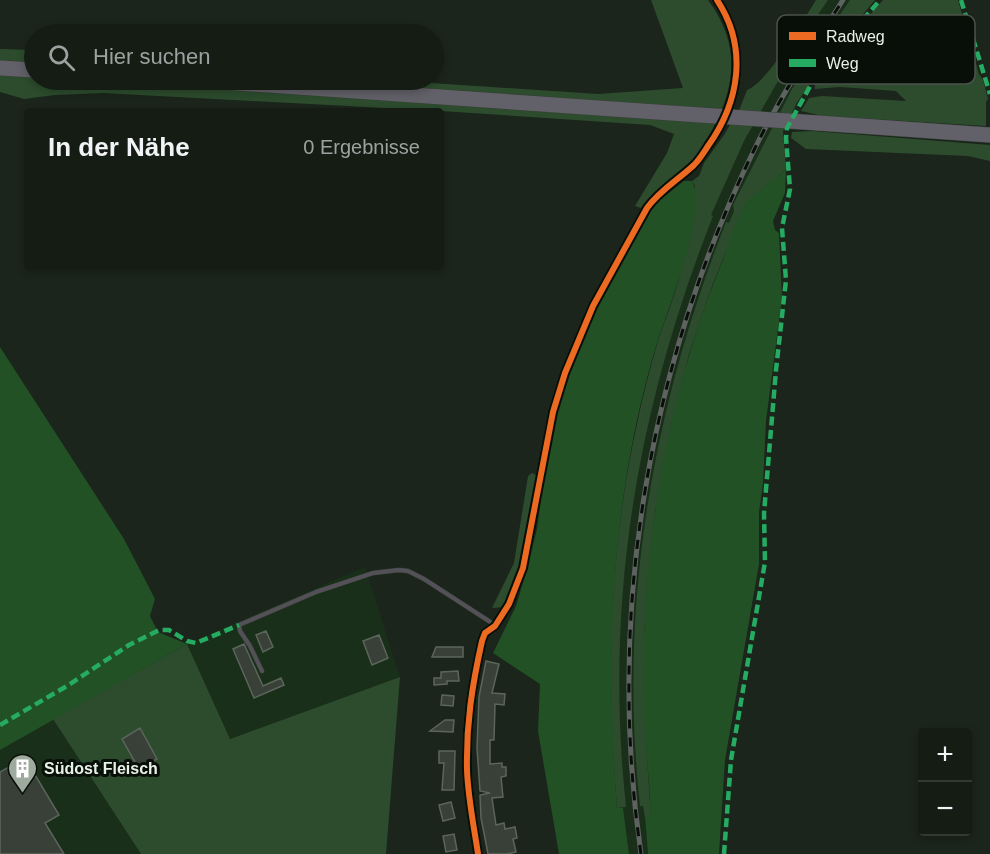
<!DOCTYPE html>
<html lang="de">
<meta charset="utf-8">
<style>
:root{--surface:#141c14;--page:#1d251d;--text:#f1f3f6;--muted:#9da1a0;--line:#333a34}
body{margin:0;font-family:Arial,sans-serif;background:var(--page);color:var(--text)}
.controls{position:absolute;right:18px;bottom:18px;display:grid;overflow:hidden;border-radius:6px;box-shadow:0 3px 9px #0003}
.controls button{width:54px;height:54px;display:grid;place-items:center;padding:0;border:0;border-bottom:2px solid var(--line);background:var(--surface);color:var(--text);font:30px sans-serif}
.list{margin:0;padding:0;list-style:none}
h2{display:flex;justify-content:space-between;align-items:center;height:78px;margin:0;padding:0 24px;font-size:26px}
h2 small{font-size:20px;font-weight:400;color:var(--muted)}
.icon{flex:none;width:33px;height:33px;fill:none;stroke:currentColor;stroke-width:2;stroke-linecap:round;stroke-linejoin:round}
.map{position:relative;flex:none;width:990px;height:854px;overflow:hidden}
.search{position:absolute;background:var(--surface);box-shadow:0 3px 9px #0003;left:24px;top:24px;width:420px;height:66px;display:flex;align-items:center;gap:15px;box-sizing:border-box;padding:0 21px;border-radius:33px;color:var(--muted);font-size:22px}
.panel{position:absolute;background:var(--surface);box-shadow:0 3px 9px #0003;left:24px;top:108px;width:420px;height:162px;border-radius:6px}
.map>svg:first-child{display:block}
.built{fill:#192f1a}
.green{fill:#2c4c2d;fill-rule:evenodd}
.forest{fill:#215124}
.building{fill:#384038;stroke:#5c655c;stroke-width:1.5}
.lines{fill:none;stroke-linecap:round;stroke-linejoin:round}
.lane-casing{stroke:#384138;stroke-width:5}
.street-casing{stroke:#384138;stroke-width:10}
.highway-casing{stroke:#384138;stroke-width:16}
.lane{stroke:#535157;stroke-width:4}
.street{stroke:#535157;stroke-width:8}
.highway{stroke:#626068;stroke-width:15}
.rail-casing{stroke:#5e6261;stroke-width:5}
.rail{stroke:#080f08;stroke-width:3;stroke-dasharray:9;stroke-linecap:butt}
.highway-bridge-casing{stroke:#384138;stroke-width:16;stroke-linecap:butt}
.highway-bridge{stroke:#626068;stroke-width:15}
.quiet{stroke:#26ab63;stroke-width:4.5;stroke-dasharray:9 4.5;stroke-linecap:butt}
.cycleway-casing{stroke:#080f08;stroke-width:10}
.cycleway{stroke:#ed6a23;stroke-width:6}
.labels{text-anchor:middle;dominant-baseline:central;stroke-width:6;stroke-linejoin:round;paint-order:stroke}
.poi-label{font-size:16px;font-weight:bold;fill:#e6f2e6;stroke:#080f08;text-anchor:start}
.key{fill:#080f08;stroke:#4b534b;stroke-width:1.5}
.key-label{font-size:16px;fill:#e6f2e6}
</style>
<div class="map">
<svg width="990" height="854" viewBox="0 0 990 854">
<rect width="100%" height="100%" fill="#1b251b"/>
<path class="built" d="M816 0H875L832 51 811 81 783 131 645 818 648 854H629L623 808 614 770 611 691 638 419 710 215 744 141 790 60 787 46Z
M365 567 400 677 230 739 187 644Z
M53 719 141 854H0V750Z"/>
<path class="green" d="M651 0H708C740 43 737 84 712 130 706 140 700 152 692 161 676 178 656 190 641 208L635 206 667 153 674 134 650 125 441 111 103 93 55 95 24 99 0 92V49L34 50V80H386L598 94 683 88Z
M816 0H828L791 54 790 60 744 141 711 215 713 216C637 409 604 600 626 807L617 808C606 678 609 547 638 419 643 394 650 369 657 344 664 321 674 299 680 275 687 246 690 215 695 186L692 181 699 176 704 163 724 135 740 108 747 90C768 82 803 21 816 0Z
M850 0H875L832 51 796 104 783 131 786 169 745 205 712 286 689 354 671 426 655 512 648 581 644 636 646 743 650 802V817H645L643 806H640C618 604 652 410 726 222L729 223 734 211 733 205 792 89 828 32 830 33 833 29 831 28Z
M883 0H958L979 74 983 80 988 99 986 102V126L823 116 801 111 809 98 822 96 906 101 896 91 840 87 815 89V82L837 52Z
M813 131 990 145V161L968 156 806 149 791 138 792 132Z
M532 473 536 475 528 530 520 567 505 607 492 608 514 563 528 476Z
M187 644 230 739 400 677 386 854H141L53 719ZM140 729 157 758 139 769 122 739Z"/>
<path class="forest" d="M786 169 785 193 773 221 775 230 779 233 782 298 766 421 763 484 759 512V564L725 760 719 854H648L645 817H650C651 792 647 768 646 744 643 708 643 671 644 635 649 507 674 378 723 260 728 246 738 215 745 205 753 194 775 179 786 169Z
M684 181H692C709 208 667 312 657 343 611 494 605 652 617 808H623L629 854H559L538 731 540 684 493 653 516 606 527 569 537 529 546 462 557 411 583 337 631 242 650 211 660 200Z
M0 347 124 539 155 599 150 616 158 632 187 644 0 750Z"/>
<path class="building" d="M266 631 273 647 263 652 256 635Z
M379 635 388 658 372 665 363 641Z
M244 644 263 686 281 678 284 685 254 698 233 649Z
M436 647H463V657H432Z
M486 661 499 664 492 693 505 694 504 705 495 704 494 740H490V764L502 763V767H506V776L501 777 503 797 492 798 496 825 504 823 505 829 515 827 517 838 513 839 516 852 507 854H488L481 818 480 795 490 793 480 791 477 748 479 697Z
M458 671 459 681H447V684L434 685V678H441V672Z
M442 695 454 696 453 706 441 705Z
M445 720H454L453 732 430 731Z
M140 728 157 759 139 769 122 739Z
M439 751H455L454 790H442L444 763H439Z
M25 758 59 815 45 823 64 854H0V772Z
M451 802 455 818 443 821 439 805Z
M454 834 457 850 446 852 443 836Z"/>
<g class="lines">
<defs>
<path id="lane" d="M262 671 250 646 240 631 239 625 316 592 373 573 399 570 408 571 424 579 495 625"/>
<path id="street" d="M478 854C474 827 468 798 467 770 466 724 472 686 482 641L485 633 495 626 509 604 523 568 553 412 565 373 593 306 647 208C660 190 678 180 694 165 700 159 704 152 708 146 740 101 748 47 717 0"/>
<path id="highway" d="M0 68 34 70
M195 80 700 115
M818 123 990 135"/>
</defs>
<use href="#lane" class="lane-casing"/>
<use href="#street" class="street-casing"/>
<use href="#highway" class="highway-casing"/>
<use href="#lane" class="lane"/>
<use href="#street" class="street"/>
<use href="#highway" class="highway"/>
<defs>
<path id="rail" d="M641 854C606 613 648 366 755 148 780 97 812 48 843 0"/>
</defs>
<use href="#rail" class="rail-casing"/>
<use href="#rail" class="rail"/>
<defs>
<path id="highway-bridge" d="M700 115 818 123"/>
</defs>
<use href="#highway-bridge" class="highway-bridge-casing"/>
<use href="#highway-bridge" class="highway-bridge"/>
<path class="quiet" d="M961 0 990 94
M0 725 67 686 129 645 159 630H169L187 641 196 643 239 625
M724 854 731 760 765 562 764 513 776 370 786 280 782 228 790 189 786 138 787 128 813 81 835 52 880 0"/>
<defs>
<path id="cycleway" d="M478 854C474 827 468 798 467 770 466 724 472 686 482 641L485 633 495 626 509 604 523 568 553 412 565 373 593 306 647 208C660 190 678 180 694 165 700 159 704 152 708 146 740 101 748 47 717 0"/>
</defs>
<use href="#cycleway" class="cycleway-casing"/>
<use href="#cycleway" class="cycleway"/>
</g>
<defs>
<symbol id="building-pin" viewBox="-11 -11 22 30"><path d="M0 17L-7.5 6A9.5 9.5 0 1 1 7.5 6Z" fill="#9faa9f" stroke="#080f08"/><path d="M-4-6H4V6H1V3H-1V6H-4ZM-2.5-4.3h1.7v1.8h-1.7ZM.8-4.3h1.7v1.8H.8ZM-2.5-1h1.7V.8h-1.7ZM.8-1h1.7V.8H.8Z" fill="#fff"/></symbol>
</defs>
<g fill-rule="evenodd">
<use href="#building-pin" x="6" y="752" width="33" height="45"/>
</g>
<g class="labels">
<g class="poi-label">
<text x="44" y="768">Südost Fleisch</text>
</g>
</g>
<rect x="777" y="15" width="198" height="69" rx="9" class="key"/>
<rect x="789" y="32" width="27" height="8" fill="#ed6a23"/>
<rect x="789" y="59" width="27" height="8" fill="#26ab63"/>
<g class="key-label">
<text x="826" y="42">Radweg</text>
<text x="826" y="69">Weg</text>
</g>
</svg>
<div class="controls">
<button>+</button>
<button>−</button>
</div>
<div class="search"><svg class="icon" aria-label="search" viewBox="0 0 24 24"><circle cx="10" cy="10" r="6"/><path d="M15 15l6 6"/></svg>Hier suchen</div>
<section class="panel">
<h2>In der Nähe<small>0 Ergebnisse</small></h2>
<ul class="list">
</ul>
</section>
</div>
